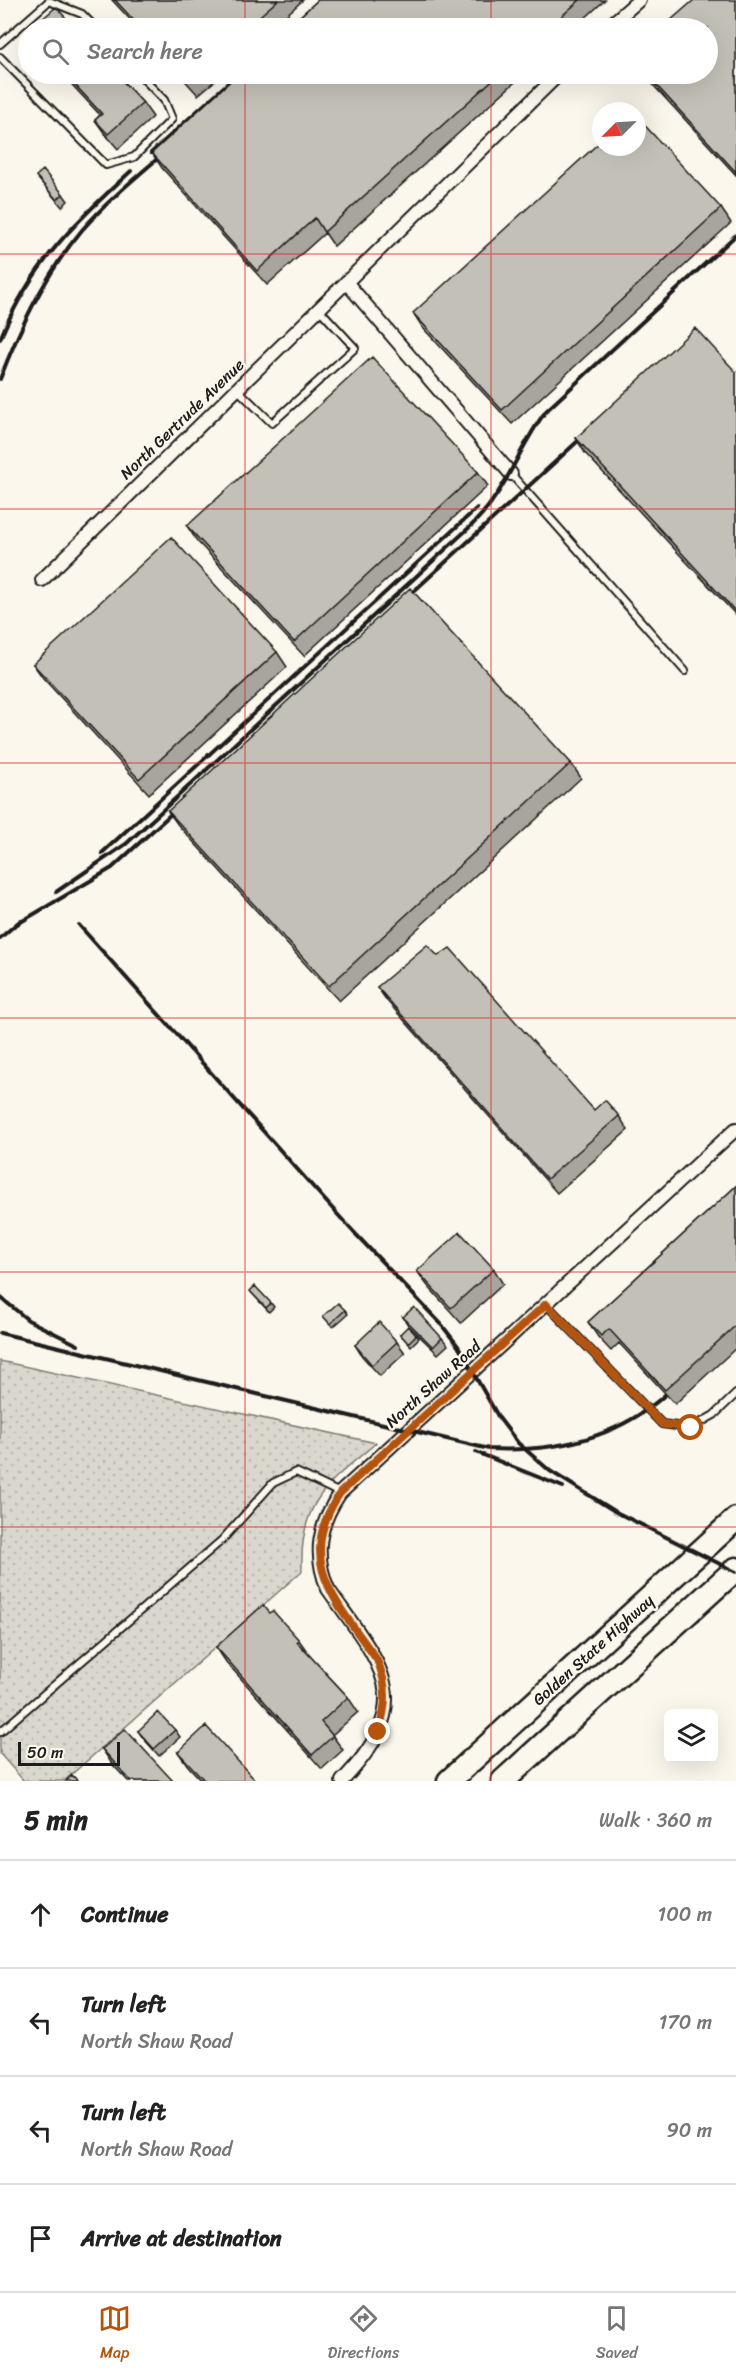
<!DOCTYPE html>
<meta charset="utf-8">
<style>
:root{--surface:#fff;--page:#f2f2f2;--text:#222;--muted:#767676;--line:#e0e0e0;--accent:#b45309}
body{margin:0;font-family:Sriracha,sans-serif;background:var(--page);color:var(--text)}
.controls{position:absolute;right:18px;bottom:18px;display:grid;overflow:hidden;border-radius:9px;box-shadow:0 6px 24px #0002}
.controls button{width:54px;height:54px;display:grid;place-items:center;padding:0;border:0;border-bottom:2px solid var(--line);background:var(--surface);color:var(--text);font:30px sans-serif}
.compass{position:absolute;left:592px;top:102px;width:54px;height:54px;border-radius:50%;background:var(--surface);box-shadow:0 6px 24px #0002;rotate:246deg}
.scale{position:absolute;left:18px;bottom:15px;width:102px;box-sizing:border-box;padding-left:6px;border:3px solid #1c1c1c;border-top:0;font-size:16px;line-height:21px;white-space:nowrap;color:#1c1c1c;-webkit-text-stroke:4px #fbf7ec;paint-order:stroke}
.stop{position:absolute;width:18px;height:18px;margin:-14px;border:4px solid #b45309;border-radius:50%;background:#fff}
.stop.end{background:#b45309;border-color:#fff;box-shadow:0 2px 6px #0008}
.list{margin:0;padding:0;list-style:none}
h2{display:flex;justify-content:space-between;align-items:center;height:78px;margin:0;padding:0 24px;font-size:26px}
h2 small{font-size:20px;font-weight:400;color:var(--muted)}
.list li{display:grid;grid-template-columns:39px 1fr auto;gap:18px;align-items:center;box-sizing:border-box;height:108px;padding:0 24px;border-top:2px solid var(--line)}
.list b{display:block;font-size:22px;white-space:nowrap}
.list p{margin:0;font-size:20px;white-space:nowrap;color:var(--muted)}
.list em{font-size:20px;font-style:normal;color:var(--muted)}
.icon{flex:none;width:33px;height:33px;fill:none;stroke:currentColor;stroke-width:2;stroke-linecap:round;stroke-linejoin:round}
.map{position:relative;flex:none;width:736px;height:1781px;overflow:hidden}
.search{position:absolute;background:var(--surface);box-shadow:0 6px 24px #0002;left:18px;right:18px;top:18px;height:66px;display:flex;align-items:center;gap:15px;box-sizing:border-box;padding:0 21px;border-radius:33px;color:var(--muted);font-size:22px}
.sheet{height:510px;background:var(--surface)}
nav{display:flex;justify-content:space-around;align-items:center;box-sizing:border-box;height:84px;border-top:2px solid var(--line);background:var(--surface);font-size:16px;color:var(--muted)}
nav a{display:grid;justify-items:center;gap:3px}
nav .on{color:var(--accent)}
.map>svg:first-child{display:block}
.grass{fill:url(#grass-dots);stroke:#7b7a75;stroke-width:1.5}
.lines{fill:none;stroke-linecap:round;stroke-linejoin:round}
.service-casing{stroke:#1c1c1c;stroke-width:10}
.minor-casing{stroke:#1c1c1c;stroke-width:16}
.motorway-casing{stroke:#1c1c1c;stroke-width:27}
.service{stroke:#fbf7ec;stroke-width:6}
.minor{stroke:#fbf7ec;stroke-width:12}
.motorway{stroke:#fbf7ec;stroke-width:22}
.rail{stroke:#1c1c1c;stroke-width:4}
.wall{fill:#a8a59e;stroke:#1c1c1c;stroke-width:1.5}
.building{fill:#c3c0b8;stroke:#1c1c1c;stroke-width:1.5}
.route{stroke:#b45309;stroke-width:8}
.grid{fill:none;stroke:#d62828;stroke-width:1.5;stroke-opacity:0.55}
.labels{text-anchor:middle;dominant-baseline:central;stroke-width:5;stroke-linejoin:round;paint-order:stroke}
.street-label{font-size:16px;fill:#1c1c1c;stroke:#fbf7ec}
</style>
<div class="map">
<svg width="736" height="1781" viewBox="0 0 736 1781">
<defs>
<pattern id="grass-dots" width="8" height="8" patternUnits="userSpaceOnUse" patternTransform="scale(1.5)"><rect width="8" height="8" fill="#dad7ce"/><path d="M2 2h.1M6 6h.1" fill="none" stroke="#bab8b0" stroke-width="1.8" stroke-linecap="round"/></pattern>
</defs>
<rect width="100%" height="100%" fill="#fbf7ec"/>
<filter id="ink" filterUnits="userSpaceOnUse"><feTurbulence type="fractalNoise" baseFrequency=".0167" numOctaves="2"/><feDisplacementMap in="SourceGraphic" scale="12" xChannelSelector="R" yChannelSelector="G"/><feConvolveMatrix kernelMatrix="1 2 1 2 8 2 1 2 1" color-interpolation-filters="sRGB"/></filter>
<g filter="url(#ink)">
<path class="grass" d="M0 1361 376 1443C327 1484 299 1502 302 1571L64 1781H24L0 1754Z"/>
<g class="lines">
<defs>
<path id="service" d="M0 44 49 1 82 14 96 28
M0 57 106 165 134 157 172 119 164 100 139 74
M237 389 272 423 355 348 319 309
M511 474 685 671
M546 1304 662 1424 691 1428 714 1415 736 1394
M0 1732 222 1540 273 1483 296 1472 340 1493"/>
<path id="minor" d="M607 28 639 0
M346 282 511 474
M42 580 559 74
M342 1781C420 1700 381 1665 328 1589 313 1554 319 1524 340 1493L736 1129"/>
<path id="motorway" d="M449 1781 736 1519
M503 1781 736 1569"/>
</defs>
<use href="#service" class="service-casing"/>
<use href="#minor" class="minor-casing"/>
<use href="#motorway" class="motorway-casing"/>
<use href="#service" class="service"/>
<use href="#minor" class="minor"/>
<use href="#motorway" class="motorway"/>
<path class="rail" d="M151 153 238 74
M0 339C31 265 73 224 131 171
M0 379C20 327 46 273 82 230 108 200 140 174 170 148
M402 602 590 430
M102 853 477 508
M56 892 126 844 473 524C508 489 517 450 546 411L736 235
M79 925 348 1226 441 1324 458 1346 499 1418 518 1443 550 1471 621 1515
M14 926 112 868 183 803
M0 938 21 920
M0 1297 28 1320 78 1345
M0 1333 489 1449C553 1452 617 1439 666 1394
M476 1452 563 1487
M614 1511 736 1572"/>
</g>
<path class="wall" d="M112 0H303L272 28H138Z
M318 0H605L574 28H287Z
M736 0V175L643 74H708Z
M62 74H116L143 103 153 117 118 149 105 134 95 120 100 115Z
M179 74H223L198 95Z
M238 74H524L334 246 325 233 267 285 162 168 152 153Z
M36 176 63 194 68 201 62 207Z
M721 208 731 223 512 424 423 328 413 313Z
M736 372V615L585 453 576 438Z
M478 472 488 486 304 656 197 541 187 526Z
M277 652 287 667 149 794 43 678 33 664Z
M571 763 581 778 339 1001 178 825 168 811Z
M438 956 594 1110 619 1116 628 1130 557 1193 387 1001 377 987Z
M736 1186V1348L675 1404 619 1343 611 1351 598 1337 588 1322Z
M494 1269 503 1284 461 1323 427 1285 417 1271Z
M250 1291 271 1303 274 1307 269 1312Z
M345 1310 348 1314 333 1327 323 1316Z
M403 1317 442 1338 448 1345 438 1354 408 1325Z
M400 1334 416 1335 419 1338 411 1346Z
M397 1342 405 1353 380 1376 362 1356 355 1345Z
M270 1613 299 1640 309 1654V1655L348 1697 358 1712 332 1735 343 1750 322 1769 226 1662 216 1647Z
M175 1730 180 1737 159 1756 143 1738 138 1731Z
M102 1749 173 1781H128L112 1764Z
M178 1752 256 1781H202L188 1766Z"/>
<path class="building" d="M115 0H278L246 28H141Z
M318 0H580L548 28H287Z
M694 0H736V172L646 74H708V28H662Z
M56 7 75 28H32Z
M65 74H116L143 103 108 134 95 120 102 114Z
M182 74H197L188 81Z
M238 74H499L324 232 315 218 257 271 152 153Z
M637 117 721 208 502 410 413 313 601 141V147H637Z
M43 170 63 194 57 200 36 176Z
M695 328 736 372V612L576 438Z
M372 357 478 472 294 642 187 526Z
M171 537 277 652 139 779 33 664Z
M410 588 571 763 329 986 168 811Z
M427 945 438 956 450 948 594 1110 605 1100 619 1116 547 1179 377 987Z
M736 1186V1327L735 1326 665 1390 609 1329 601 1336 588 1322Z
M460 1232 494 1269 451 1308 417 1271Z
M255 1286 271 1303 266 1308 250 1291Z
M338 1303 345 1310 330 1324 323 1316Z
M414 1307 442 1338 433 1347 403 1317Z
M379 1322 397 1342 372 1365 355 1345Z
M408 1326 416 1335 408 1343 400 1334Z
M263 1605 270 1613 273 1611 299 1640 297 1642 348 1697 321 1722 333 1736 312 1755 216 1647Z
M158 1712 175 1730 154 1749 138 1731Z
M206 1726 256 1781H205L178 1752Z
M125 1729 173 1781H131L102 1749Z
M72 1775 78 1781H66Z"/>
</g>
<g class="lines" filter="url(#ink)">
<path class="route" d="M378 1732C387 1707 388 1685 377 1660 338 1603 293 1562 340 1493L546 1304 662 1424 691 1428"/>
</g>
<path class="grid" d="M245 0V28M491 0V28M245 74V1781M491 74V1781M0 254H736M0 509H736M0 763H736M0 1018H736M0 1272H736M0 1527H736"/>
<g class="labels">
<g class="street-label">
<text transform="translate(182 419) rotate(-44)">North Gertrude Avenue</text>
<text transform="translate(433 1384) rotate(-42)">North Shaw Road</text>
<text transform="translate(593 1650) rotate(-42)">Golden State Highway</text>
</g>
</g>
</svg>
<div class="controls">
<button><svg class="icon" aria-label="layers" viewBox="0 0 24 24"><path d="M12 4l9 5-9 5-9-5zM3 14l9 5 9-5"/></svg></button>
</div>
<svg class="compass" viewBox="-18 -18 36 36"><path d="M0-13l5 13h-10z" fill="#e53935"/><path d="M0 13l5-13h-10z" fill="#767676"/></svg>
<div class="scale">50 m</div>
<div class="stop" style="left:691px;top:1428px"></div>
<div class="stop end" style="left:378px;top:1732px"></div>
<div class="search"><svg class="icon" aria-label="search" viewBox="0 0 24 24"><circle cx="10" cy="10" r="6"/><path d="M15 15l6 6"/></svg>Search here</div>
</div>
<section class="sheet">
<h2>5 min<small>Walk · 360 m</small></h2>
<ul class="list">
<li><svg class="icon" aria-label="ahead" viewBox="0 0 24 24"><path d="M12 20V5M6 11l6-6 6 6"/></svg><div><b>Continue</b></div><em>100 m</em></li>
<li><svg class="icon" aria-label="left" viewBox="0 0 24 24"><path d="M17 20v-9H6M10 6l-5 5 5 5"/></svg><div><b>Turn left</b><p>North Shaw Road</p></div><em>170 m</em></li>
<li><svg class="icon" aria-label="left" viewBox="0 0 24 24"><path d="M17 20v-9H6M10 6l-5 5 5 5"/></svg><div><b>Turn left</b><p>North Shaw Road</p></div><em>90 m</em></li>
<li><svg class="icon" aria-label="arrive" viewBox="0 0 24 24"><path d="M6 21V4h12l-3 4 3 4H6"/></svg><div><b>Arrive at destination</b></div></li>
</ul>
</section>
<nav>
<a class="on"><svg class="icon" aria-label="map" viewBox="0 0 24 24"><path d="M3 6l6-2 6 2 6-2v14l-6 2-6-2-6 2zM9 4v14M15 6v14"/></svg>Map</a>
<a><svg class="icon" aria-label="directions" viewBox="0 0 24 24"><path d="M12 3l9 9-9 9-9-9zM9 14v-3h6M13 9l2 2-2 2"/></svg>Directions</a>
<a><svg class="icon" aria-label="saved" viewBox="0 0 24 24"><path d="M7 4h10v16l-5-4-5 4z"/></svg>Saved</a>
</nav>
